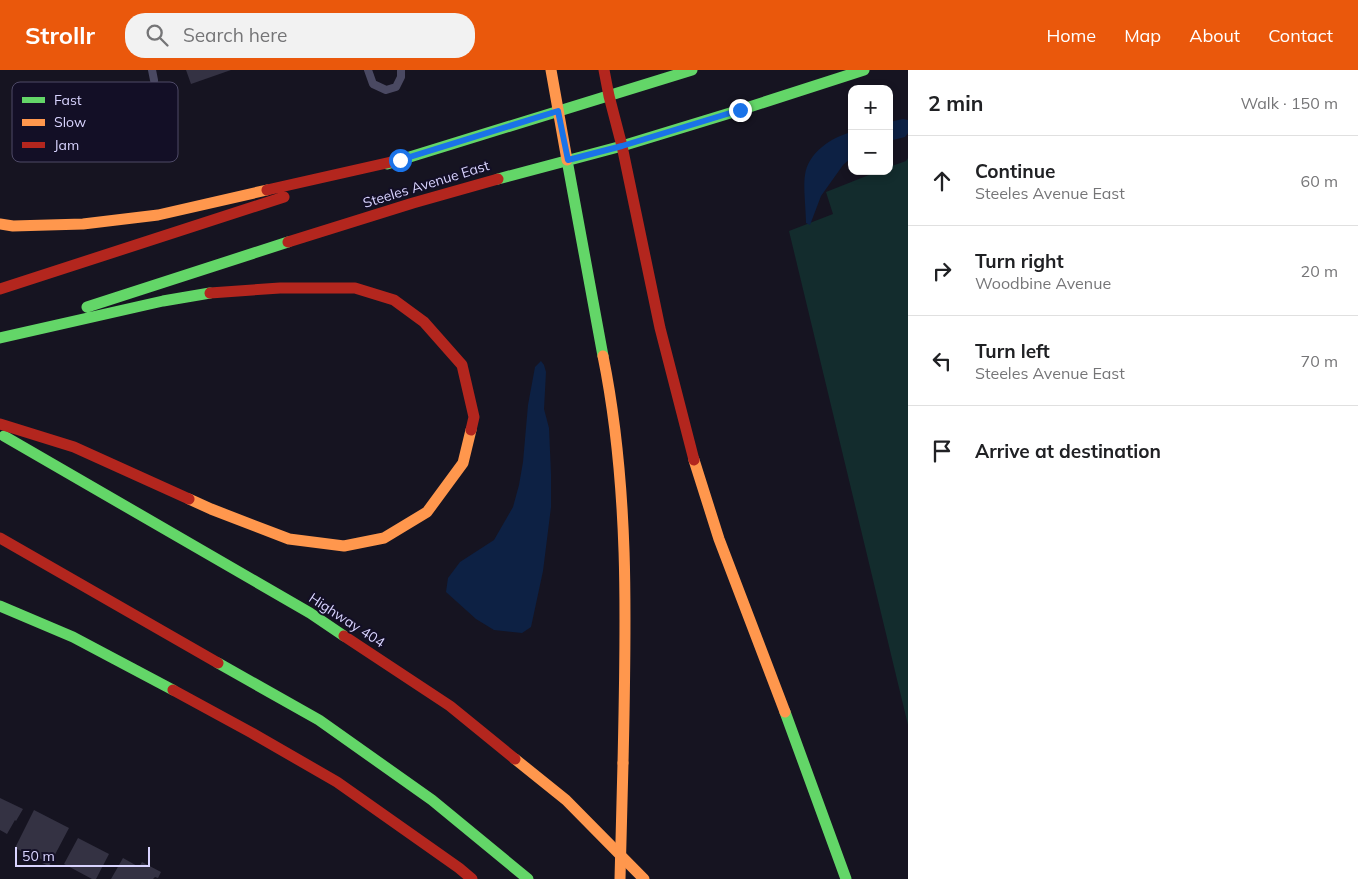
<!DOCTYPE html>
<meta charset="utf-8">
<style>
:root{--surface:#fff;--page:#f2f2f2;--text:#202124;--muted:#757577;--line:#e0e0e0;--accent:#ea580c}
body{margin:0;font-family:Mulish,sans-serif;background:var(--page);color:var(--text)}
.controls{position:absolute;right:15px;top:15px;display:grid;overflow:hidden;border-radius:10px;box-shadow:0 2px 8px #0003}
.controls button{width:45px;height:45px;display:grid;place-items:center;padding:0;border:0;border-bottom:1px solid var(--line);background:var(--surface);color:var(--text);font:25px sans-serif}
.scale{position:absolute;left:15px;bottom:12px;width:135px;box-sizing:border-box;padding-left:5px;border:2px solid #d9d4ff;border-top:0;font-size:14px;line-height:18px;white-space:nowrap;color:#d9d4ff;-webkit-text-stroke:4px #130f26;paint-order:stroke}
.stop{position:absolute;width:15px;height:15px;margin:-11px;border:4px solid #1a73e8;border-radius:50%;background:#fff}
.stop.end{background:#1a73e8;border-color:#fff;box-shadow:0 1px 5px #0008}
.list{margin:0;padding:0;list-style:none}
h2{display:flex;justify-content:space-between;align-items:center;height:65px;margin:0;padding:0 20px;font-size:21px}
h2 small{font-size:16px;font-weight:400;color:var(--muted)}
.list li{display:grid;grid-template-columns:32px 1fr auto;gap:15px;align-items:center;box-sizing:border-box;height:90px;padding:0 20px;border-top:1px solid var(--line)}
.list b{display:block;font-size:19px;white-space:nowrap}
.list p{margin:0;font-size:16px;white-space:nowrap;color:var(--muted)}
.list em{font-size:16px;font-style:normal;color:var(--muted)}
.icon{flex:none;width:28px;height:28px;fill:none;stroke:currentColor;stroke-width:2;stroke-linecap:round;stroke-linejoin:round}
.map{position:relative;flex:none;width:908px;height:809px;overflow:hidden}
header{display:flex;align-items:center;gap:30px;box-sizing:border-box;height:70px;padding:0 25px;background:var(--accent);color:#fff}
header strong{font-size:24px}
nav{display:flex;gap:28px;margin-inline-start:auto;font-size:18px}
.search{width:350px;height:45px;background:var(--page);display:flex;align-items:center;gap:12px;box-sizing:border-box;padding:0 18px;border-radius:20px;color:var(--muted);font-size:19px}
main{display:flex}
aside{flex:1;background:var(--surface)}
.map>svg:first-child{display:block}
.green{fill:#132c2d}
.water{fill:#0d2144}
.building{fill:#343243}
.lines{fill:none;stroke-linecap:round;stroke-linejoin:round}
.lane{stroke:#4a4962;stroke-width:8}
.fast{stroke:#63d668;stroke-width:11}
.slow{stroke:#ff974d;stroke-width:11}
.jam{stroke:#b3261e;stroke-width:11}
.slow-bridge{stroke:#ff974d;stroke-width:11}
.route{stroke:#1a73e8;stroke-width:6}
.labels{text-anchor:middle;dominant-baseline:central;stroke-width:4;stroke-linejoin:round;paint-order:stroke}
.street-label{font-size:14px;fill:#d9d4ff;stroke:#130f26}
.key{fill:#130f26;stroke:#4e4a67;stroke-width:1}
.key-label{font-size:14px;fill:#d9d4ff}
</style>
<header>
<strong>Strollr</strong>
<div class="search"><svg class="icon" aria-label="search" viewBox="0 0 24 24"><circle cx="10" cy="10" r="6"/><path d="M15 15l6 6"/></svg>Search here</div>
<nav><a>Home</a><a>Map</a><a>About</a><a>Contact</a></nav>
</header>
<main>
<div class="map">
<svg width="908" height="809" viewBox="0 0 908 809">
<rect width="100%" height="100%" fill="#161421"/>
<path class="green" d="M908 88V655L789 161 833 144 826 122 879 101H889V97L906 91Z"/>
<path class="water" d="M903 49 908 50V63L905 67 889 71V52Z
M852 62V87L843 95 821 126 810 155 806 153C806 140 803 117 805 105 808 83 831 67 852 62Z
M541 291 544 295 546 302 544 339 549 358 551 404V437L543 501 531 557 522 563 494 560 476 549 446 522 448 508 460 492 494 470 513 437 519 415 523 392 528 335 535 297Z"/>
<path class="building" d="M186 0H231L191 14Z
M0 728 23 739 16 751 15 750 7 764 0 760Z
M34 740 69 758 49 796 42 793 43 790 22 779 21 781 15 778Z
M78 768 109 784 96 809H92L64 794Z
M123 788 139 797 142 792 161 802 158 808 155 807 153 809H111Z"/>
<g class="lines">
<path class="lane" d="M152 0 154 10
M368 0 373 14 386 20 396 17 401 7V0"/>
<path class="fast" d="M567 90 603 286
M387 94 692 0
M498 109 622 76 740 40 864 0
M87 237 288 172
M0 268 163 231 210 223
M4 366 310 543 344 566
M0 536 73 567 173 620
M218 593 319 650 432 730 528 809
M785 642 846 809"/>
<path class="slow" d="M551 0 567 90
M0 154 13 156 83 154 158 145 267 120
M603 286C630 419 626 557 623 693
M694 390 719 469 785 642
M189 429 211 439 289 469 344 476 384 468 427 442 463 393 471 360
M515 689 566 730 644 809"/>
<path class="jam" d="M604 0 609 26 622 76
M622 76 660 258 694 390
M267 120 400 90
M288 172 413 133 498 109
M0 219 284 127
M210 223 280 218H355L394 230 424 252 462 295 474 347 471 360
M0 354 74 377 189 429
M0 468 218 593
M344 566 450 636 515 689
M173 620 252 663 337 712 459 798 472 809"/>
<path class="slow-bridge" d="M620 809 623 693"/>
</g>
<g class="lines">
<path class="route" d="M400 90 558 41 568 90 622 76 740 40"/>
</g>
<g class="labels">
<g class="street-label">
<text transform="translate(426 114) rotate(-17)">Steeles Avenue East</text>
<text transform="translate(347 550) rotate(33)">Highway 404</text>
</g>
</g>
<rect x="12" y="12" width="166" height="80" rx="8" class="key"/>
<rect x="22" y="27" width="23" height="6" fill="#63d668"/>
<rect x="22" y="49" width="23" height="7" fill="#ff974d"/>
<rect x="22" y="72" width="23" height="6" fill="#b3261e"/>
<g class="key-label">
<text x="54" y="35">Fast</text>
<text x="54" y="57">Slow</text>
<text x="54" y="80">Jam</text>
</g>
</svg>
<div class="controls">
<button>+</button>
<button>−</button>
</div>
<div class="scale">50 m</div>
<div class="stop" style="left:400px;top:90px"></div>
<div class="stop end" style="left:740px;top:40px"></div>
</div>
<aside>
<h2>2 min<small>Walk · 150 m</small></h2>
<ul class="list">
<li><svg class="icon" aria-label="ahead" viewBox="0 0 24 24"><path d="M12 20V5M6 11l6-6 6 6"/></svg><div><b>Continue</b><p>Steeles Avenue East</p></div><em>60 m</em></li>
<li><svg class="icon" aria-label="right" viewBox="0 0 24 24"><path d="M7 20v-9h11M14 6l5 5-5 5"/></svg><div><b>Turn right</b><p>Woodbine Avenue</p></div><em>20 m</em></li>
<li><svg class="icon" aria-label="left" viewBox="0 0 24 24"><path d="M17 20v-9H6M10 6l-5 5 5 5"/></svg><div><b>Turn left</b><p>Steeles Avenue East</p></div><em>70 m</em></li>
<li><svg class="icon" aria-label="arrive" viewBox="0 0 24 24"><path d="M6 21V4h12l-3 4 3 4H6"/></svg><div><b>Arrive at destination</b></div></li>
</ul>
</aside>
</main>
